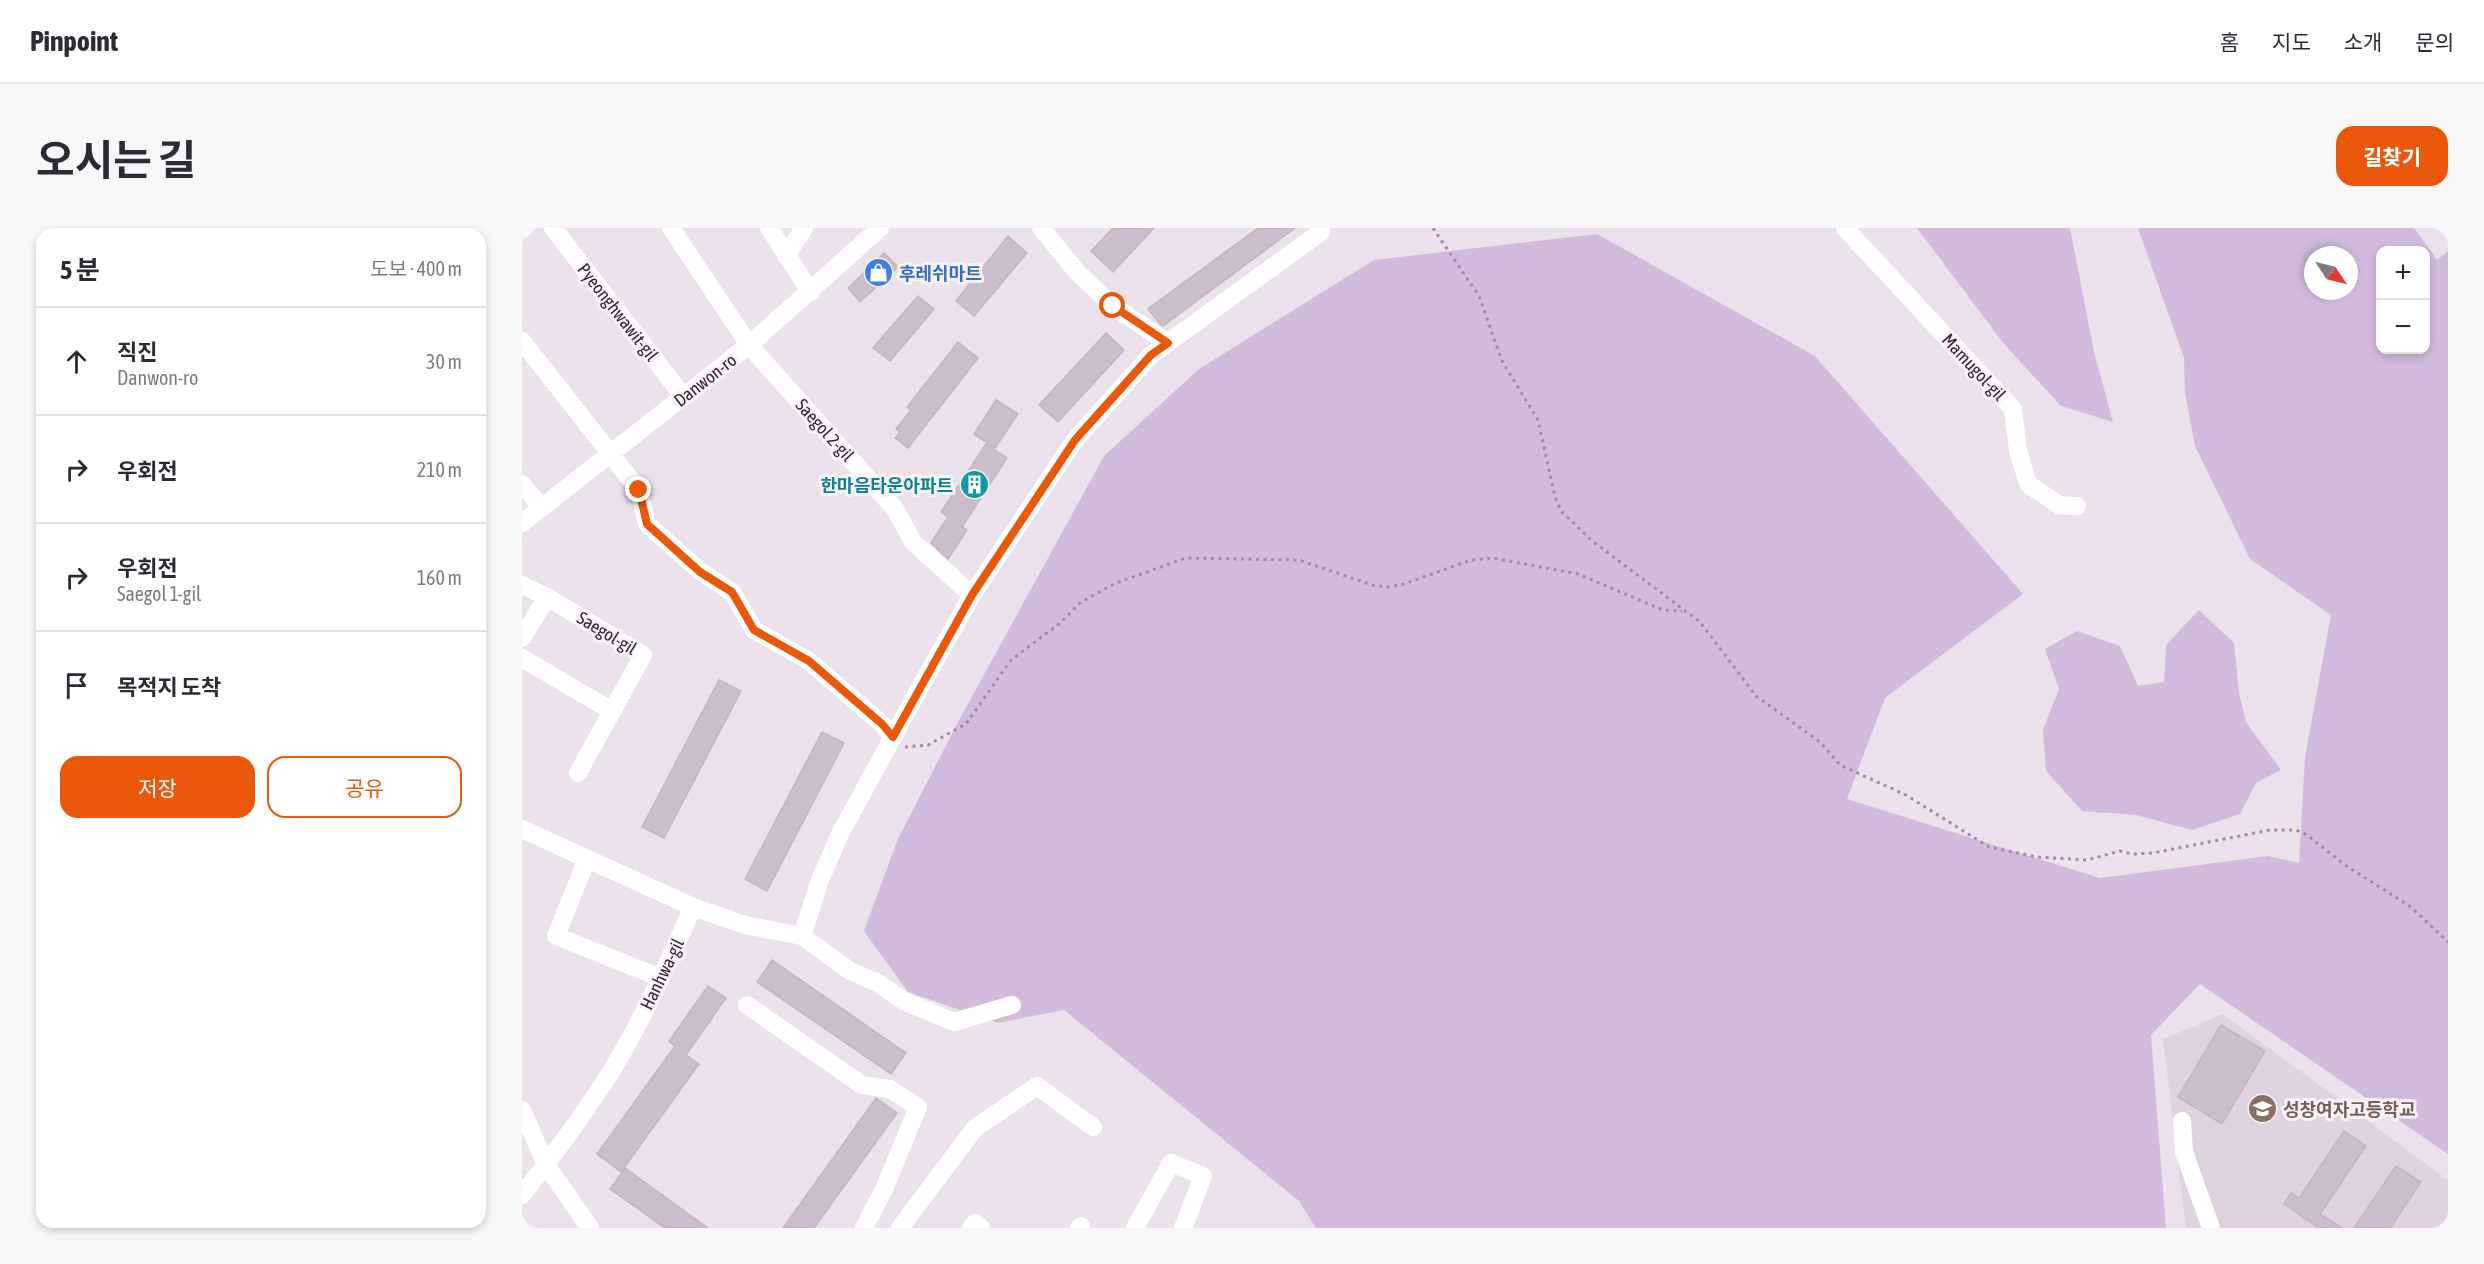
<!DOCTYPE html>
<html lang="ko">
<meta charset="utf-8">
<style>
:root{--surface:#fff;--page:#f7f7f7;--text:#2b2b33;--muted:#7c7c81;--line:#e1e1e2;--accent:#ea580c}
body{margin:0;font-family:"Asap Condensed","Noto Sans KR",sans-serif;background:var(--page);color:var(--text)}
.controls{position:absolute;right:18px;top:18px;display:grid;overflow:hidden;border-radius:12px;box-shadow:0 3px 9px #0003}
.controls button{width:54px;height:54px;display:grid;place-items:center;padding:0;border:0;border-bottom:2px solid var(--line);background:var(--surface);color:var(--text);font:30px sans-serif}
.compass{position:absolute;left:1782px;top:18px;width:54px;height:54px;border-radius:50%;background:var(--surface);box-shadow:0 3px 9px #0003;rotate:125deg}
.stop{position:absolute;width:18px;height:18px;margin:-14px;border:4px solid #ea580c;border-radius:50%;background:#fff}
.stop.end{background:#ea580c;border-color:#fff;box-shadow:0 2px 6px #0008}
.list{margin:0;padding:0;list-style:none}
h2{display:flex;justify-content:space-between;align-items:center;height:78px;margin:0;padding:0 24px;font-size:26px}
h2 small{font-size:20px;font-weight:400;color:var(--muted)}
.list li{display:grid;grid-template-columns:39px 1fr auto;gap:18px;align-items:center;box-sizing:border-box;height:108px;padding:0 24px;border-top:2px solid var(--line)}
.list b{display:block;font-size:22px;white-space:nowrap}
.list p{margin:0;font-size:20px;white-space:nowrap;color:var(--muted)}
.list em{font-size:20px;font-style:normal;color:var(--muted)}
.actions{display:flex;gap:12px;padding:18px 24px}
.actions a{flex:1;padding:14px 0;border:2px solid var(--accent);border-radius:18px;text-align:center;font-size:21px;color:var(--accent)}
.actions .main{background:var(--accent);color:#fff}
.icon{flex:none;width:33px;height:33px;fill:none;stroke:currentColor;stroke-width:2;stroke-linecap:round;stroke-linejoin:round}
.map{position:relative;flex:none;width:1926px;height:1000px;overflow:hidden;border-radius:18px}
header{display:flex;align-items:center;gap:36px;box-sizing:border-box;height:84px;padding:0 30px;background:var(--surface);border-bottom:2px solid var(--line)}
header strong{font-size:28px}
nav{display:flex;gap:33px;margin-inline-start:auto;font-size:21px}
.intro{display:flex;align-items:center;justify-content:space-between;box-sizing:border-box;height:144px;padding:0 36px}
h1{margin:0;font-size:42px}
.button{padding:15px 27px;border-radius:18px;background:var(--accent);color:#fff;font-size:21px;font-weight:700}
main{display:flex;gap:36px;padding:0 36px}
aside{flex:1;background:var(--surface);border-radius:18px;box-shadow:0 3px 9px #0003}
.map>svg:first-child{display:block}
.built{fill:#dfd2df}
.green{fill:#d2badc;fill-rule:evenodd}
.building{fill:#cbbdcc;stroke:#c5b3c5;stroke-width:1.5}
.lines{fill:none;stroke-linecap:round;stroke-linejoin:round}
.path{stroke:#af81aa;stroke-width:3;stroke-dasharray:3 4.5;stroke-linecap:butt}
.minor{stroke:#fff;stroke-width:18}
.route{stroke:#ea580c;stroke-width:8}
.labels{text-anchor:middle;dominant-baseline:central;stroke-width:6;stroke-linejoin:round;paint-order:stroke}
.shop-label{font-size:18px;font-weight:bold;fill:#366cbe;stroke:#f7f1f8;text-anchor:start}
.street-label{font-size:18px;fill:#3c2138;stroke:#f7f1f8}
.culture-label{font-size:18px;font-weight:bold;fill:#0d838f;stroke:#f7f1f8;text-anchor:end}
.education-label{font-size:18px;font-weight:bold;fill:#785e54;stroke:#f7f1f8;text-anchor:start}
</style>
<header>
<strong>Pinpoint</strong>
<nav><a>홈</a><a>지도</a><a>소개</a><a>문의</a></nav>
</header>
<div class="intro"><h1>오시는 길</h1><a class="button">길찾기</a></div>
<main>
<aside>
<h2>5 분<small>도보 · 400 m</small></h2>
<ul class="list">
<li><svg class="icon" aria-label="ahead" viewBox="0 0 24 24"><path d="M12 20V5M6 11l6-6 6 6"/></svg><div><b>직진</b><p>Danwon-ro</p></div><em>30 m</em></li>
<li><svg class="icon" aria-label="right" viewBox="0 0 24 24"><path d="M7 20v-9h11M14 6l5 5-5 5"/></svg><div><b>우회전</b></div><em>210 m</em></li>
<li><svg class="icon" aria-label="right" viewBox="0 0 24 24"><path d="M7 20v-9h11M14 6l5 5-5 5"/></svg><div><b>우회전</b><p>Saegol 1-gil</p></div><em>160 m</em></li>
<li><svg class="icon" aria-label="arrive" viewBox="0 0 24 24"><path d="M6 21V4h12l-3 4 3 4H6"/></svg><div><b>목적지 도착</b></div></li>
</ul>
<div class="actions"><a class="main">저장</a><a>공유</a></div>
</aside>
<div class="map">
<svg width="1926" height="1000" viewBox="0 0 1926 1000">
<rect width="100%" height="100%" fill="#ebe1eb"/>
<path class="built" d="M1701 786 1926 952V1000H1664L1641 811Z"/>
<path class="green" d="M1395 0H1548L1572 124 1591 194 1539 178 1482 116Z
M1616 0H1892L1915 32 1926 23V926L1678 756 1629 807 1644 1000H794L777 973 542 782 476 795 386 764 342 703 376 611 436 494 582 228 677 141 852 32 1075 6 1293 128 1501 366 1363 470 1325 571 1578 650 1746 628 1777 635 1783 529 1809 387 1728 331 1673 218 1663 165 1662 130ZM1858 22H1904V122H1858ZM1791 27H1827V63H1791Z
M1677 382 1712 415 1717 465 1724 494 1759 542 1734 555 1718 586 1670 602 1614 587 1560 583 1524 543 1521 502 1537 461 1523 421 1555 403 1598 418 1616 458 1642 454 1644 417Z"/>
<path class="building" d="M591 0H632L591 44 569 23Z
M736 0H773L641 98 638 96 626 81Z
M486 8 505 25 452 88 434 73Z
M362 25 376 39 338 74 326 60Z
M396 68 412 81 368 133 351 120Z
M584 105 602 122 536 194 517 177Z
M436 114 456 130 386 220 373 210 378 204 374 201 389 182 385 179Z
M474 172 496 186 473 220 452 206Z
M464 216 485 230 440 299 445 302 426 331 409 315 426 289 419 284Z
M197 452 219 463 142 610 120 599Z
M300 504 322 515 245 663 223 651Z
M250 732 384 825 369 846 235 754Z
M186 758 204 770 164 827 177 836 99 944 75 926 153 818 147 813Z
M1699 797 1743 823 1700 896 1656 869Z
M354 870 375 885 292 1000H261Z
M1822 903 1844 918 1798 986 1820 1000H1797L1762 976 1769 965 1777 970Z
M1874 938 1899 954 1868 1000H1832Z
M103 940 186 1000H143L88 961Z"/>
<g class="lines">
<path class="path" d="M911 0 957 68 980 133 1016 192 1033 269 1039 283 1069 312 1178 394 1234 468 1298 514 1318 537 1384 567 1467 619 1515 629 1565 632 1598 623 1610 626 1631 625 1748 602H1774L1785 607 1823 637 1889 679 1926 714
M383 519 406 517 444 496 489 432 537 396 559 374 594 355 664 330 777 332 850 357 865 359 882 356 949 332 971 330 1056 346 1141 382 1160 383"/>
<path class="minor" d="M31 0 161 168
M149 0 227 117 373 281 391 314 450 367
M247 0 289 64
M519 0 556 45 591 78 646 115
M1323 0 1491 181 1496 222 1506 256 1537 277 1555 278
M0 1 2 0
M264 28 282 0
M0 113 117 262 125 296 178 343 210 364 232 402 287 433 360 496 371 509
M0 256 20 280
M0 295 227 117 358 0
M0 357 25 369 121 427 56 545
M0 410 25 369
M0 430 90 483
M0 601 171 679 223 697 280 708 328 743 356 755 382 773 432 794 490 777
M65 631 34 708 139 750
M280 708 298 652 318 606 395 465 450 367 553 212 629 127 799 4V0
M225 777 340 857 368 861 396 879 363 959 342 1000
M0 882 24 937 68 1000
M1660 893 1662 924 1689 1000
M0 967C31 928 62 886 89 844 121 791 146 735 171 679
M378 1000 453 900 515 858 571 899
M449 1000 453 995 459 1000
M557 1000 559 998
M613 1000 649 935 681 948 661 1000"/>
</g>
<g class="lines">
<path class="route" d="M117 262 125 296 178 344 210 364 232 402 287 433 360 496 371 509 450 367 553 212 629 127 646 115 591 78"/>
</g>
<defs>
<symbol id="shop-disc" viewBox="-11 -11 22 22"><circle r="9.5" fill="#3f7fe0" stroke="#f7f1f8"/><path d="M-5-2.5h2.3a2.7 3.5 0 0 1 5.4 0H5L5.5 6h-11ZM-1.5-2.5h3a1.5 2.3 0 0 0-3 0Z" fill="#fff"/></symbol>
<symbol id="building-disc" viewBox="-11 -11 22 22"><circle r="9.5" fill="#0f9aa8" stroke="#f7f1f8"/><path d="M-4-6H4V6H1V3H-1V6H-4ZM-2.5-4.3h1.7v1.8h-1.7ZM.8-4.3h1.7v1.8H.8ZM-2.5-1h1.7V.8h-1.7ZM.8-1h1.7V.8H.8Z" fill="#fff"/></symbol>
<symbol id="school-disc" viewBox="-11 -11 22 22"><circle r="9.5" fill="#8d6e63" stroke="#f7f1f8"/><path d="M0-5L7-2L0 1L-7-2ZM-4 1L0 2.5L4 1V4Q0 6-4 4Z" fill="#fff"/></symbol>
</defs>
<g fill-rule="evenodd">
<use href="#shop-disc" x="340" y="28" width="33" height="33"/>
<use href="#building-disc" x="436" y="240" width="33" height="33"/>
<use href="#school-disc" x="1724" y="864" width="33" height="33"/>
</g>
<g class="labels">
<g class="shop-label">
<text x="377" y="45">후레쉬마트</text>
</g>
<g class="street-label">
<text transform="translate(96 84) rotate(52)">Pyeonghwawit-gil</text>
<text transform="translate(1452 139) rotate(47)">Mamugol-gil</text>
<text transform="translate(183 152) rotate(-38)">Danwon-ro</text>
<text transform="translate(303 202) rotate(48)">Saegol 2-gil</text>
<text transform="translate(85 405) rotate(31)">Saegol-gil</text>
<text transform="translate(140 746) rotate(-64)">Hanhwa-gil</text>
</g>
<g class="culture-label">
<text x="431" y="257">한마음타운아파트</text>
</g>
<g class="education-label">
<text x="1761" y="881">성창여자고등학교</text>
</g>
</g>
</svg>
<div class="controls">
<button>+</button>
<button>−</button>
</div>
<svg class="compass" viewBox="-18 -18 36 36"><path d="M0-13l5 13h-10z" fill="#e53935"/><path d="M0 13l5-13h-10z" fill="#7c7c81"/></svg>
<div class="stop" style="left:591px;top:78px"></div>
<div class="stop end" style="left:117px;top:262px"></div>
</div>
</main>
